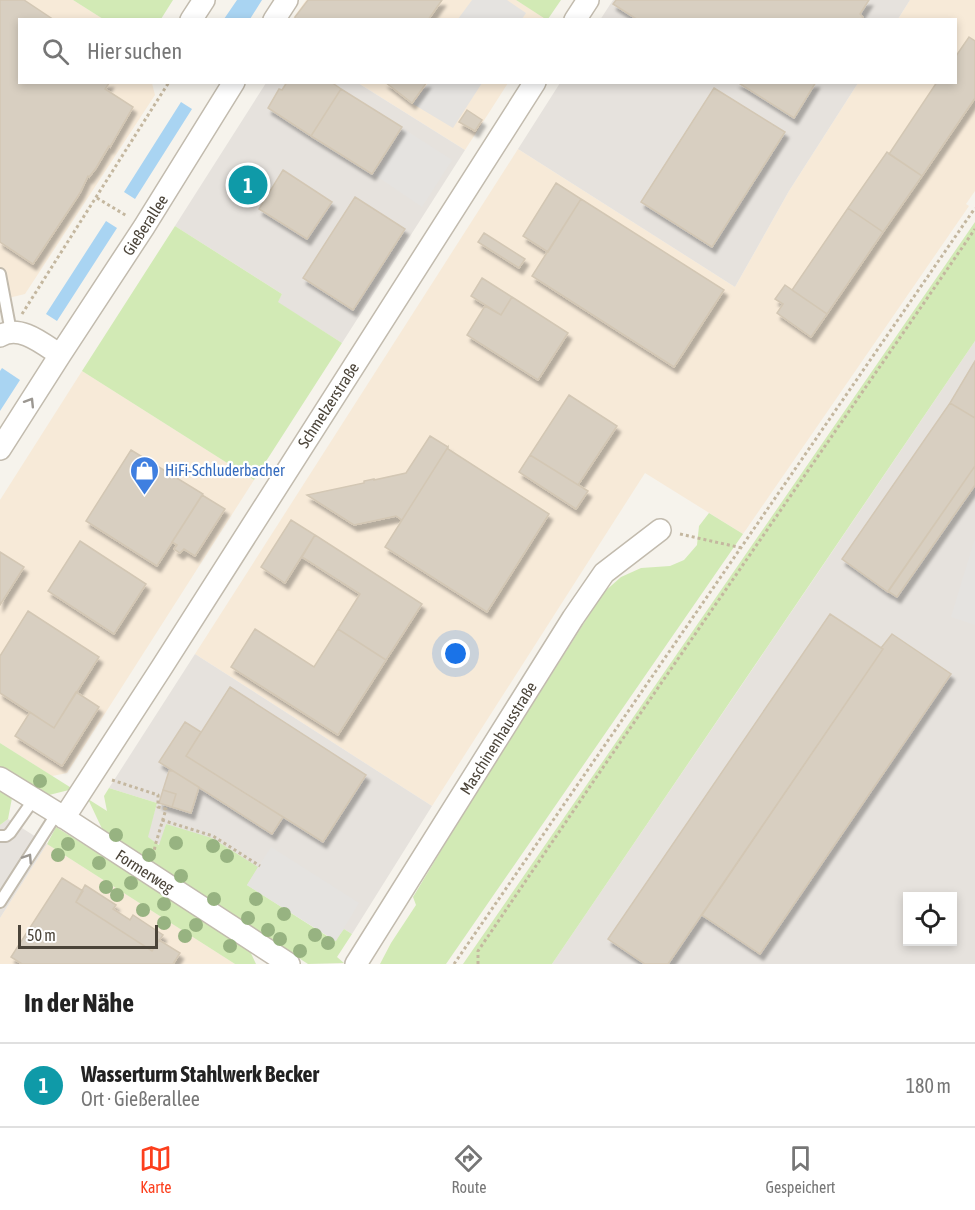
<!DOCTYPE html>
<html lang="de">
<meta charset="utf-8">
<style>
:root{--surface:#fff;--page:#f6f6f6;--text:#222;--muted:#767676;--line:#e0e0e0;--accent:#fc3f1d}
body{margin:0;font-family:"Asap Condensed",sans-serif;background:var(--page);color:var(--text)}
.controls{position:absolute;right:18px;bottom:18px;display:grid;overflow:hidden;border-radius:0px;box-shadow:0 3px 9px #0003}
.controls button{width:54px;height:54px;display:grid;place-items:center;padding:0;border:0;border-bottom:2px solid var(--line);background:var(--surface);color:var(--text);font:30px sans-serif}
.scale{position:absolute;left:18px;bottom:15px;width:140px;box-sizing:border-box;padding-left:6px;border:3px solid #4b4439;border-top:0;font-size:16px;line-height:21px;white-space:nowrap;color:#4b4439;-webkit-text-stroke:4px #fff;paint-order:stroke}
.you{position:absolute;left:456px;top:654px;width:21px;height:21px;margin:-15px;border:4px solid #fff;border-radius:50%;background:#1a73e8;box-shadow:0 0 0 9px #1a73e833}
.badge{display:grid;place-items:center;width:39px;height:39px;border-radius:50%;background:var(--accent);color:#fff;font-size:20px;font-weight:700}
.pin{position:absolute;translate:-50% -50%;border:3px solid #fff;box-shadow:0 2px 6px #0006}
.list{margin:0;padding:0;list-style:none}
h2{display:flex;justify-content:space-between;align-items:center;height:78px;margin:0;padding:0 24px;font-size:26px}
h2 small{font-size:20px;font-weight:400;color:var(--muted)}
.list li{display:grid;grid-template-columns:39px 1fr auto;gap:18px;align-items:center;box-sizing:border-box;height:84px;padding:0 24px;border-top:2px solid var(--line)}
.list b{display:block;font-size:22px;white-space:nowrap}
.list p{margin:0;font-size:20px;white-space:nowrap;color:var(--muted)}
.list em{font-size:20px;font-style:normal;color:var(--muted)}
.icon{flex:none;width:33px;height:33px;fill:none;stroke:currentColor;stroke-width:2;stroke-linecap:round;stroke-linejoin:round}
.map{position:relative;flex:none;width:975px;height:964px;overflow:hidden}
.search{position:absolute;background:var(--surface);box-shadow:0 3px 9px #0003;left:18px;right:18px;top:18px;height:66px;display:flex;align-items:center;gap:15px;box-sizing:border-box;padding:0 21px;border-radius:0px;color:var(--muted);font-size:22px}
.sheet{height:162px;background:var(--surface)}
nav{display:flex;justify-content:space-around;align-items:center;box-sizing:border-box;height:84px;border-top:2px solid var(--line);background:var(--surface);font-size:16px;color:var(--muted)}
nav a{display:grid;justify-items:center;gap:3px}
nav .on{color:var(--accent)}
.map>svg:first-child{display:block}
.commercial{fill:#f7ead8}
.industrial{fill:#e6e2dd;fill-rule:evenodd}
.green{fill:#d2eab5}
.parking{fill:#e5e3e0}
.water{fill:#a9d4f2}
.building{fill:#d8cfc1;stroke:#d3c7b4;stroke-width:1.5;filter:url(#shadow)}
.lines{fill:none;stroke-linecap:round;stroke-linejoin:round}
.lane-casing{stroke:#c2bbae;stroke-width:14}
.street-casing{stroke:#c2bbae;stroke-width:24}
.path{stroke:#c4b79f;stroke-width:3;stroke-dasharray:3 3;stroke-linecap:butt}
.lane{stroke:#fff;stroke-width:10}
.street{stroke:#fff;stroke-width:21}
.tree{fill:#97b381}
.oneway{stroke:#9c9892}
.labels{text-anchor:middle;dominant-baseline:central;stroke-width:4.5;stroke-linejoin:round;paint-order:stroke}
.street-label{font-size:16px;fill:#4b4439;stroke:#fff}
.shop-label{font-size:16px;fill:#366cbe;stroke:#fff;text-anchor:start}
</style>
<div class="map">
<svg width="975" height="964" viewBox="0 0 975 964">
<defs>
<filter id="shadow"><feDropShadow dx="3.5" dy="6" stdDeviation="1.5" flood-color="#0004"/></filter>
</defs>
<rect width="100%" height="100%" fill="#f6f3ec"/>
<path class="commercial" d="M0 0H73L103 19 20 20V82L152 83 155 95 25 294 0 300Z
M306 0H516L547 19 294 20 293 18Z
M910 0H975V191L966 204 969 206 743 534 645 473 432 806 195 654 518 149 735 287 789 191 858 83 956 82V20L898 19Z
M358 83H508L465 150Z
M82 371 254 480 67 773 52 776 0 743V500Z
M47 844 235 964H0V918Z"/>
<path class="industrial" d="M613 0H910L898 19 600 20Z
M266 83H358L465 150 342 343 277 302 282 294 175 226Z
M560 83H858L789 191 735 287 518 149Z
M975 341V964H552L811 583ZM908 896H952V942H908Z
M195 654 432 806 352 934 344 929 336 941 247 885 166 824 160 845 147 837 157 803 109 788Z
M8 819 47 844 0 918V825Z"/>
<path class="green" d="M73 0H173L161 19H103Z
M516 0H561L548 19 547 20Z
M975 222V341L552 964H463Z
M175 226 282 294 278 302 342 343 254 480 82 371Z
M709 513 743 534 446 964H380L391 943 416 905 413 897 463 814 603 593 621 577 641 568 670 566 684 560 697 545 699 526Z
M0 743 73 789 45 796 0 768Z
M109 788 157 803 148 837 159 845 166 824 212 838 258 867 247 885 335 941 344 929 352 934 337 957 344 963 308 964 104 833 88 799 107 811 104 796Z
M0 790 12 798 8 819 0 825Z
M56 827 248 947 256 964H235L47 844Z"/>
<path class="parking" d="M472 0H507L526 13 522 19H458Z
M428 83V82L482 83 453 128 413 104Z
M404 129 452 160 422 207 375 175Z
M975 538V625L951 617Z
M271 847 359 903 336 941 247 885Z"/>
<path class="water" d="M237 0H262L250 19H224Z
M181 102 192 109 135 199 124 192Z
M106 221 117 228 57 321 46 314Z
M2 368 20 380 0 411V371Z"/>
<path class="building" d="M0 0H24L54 20H20V82H110L105 89 133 107 118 133 110 147 109 146 96 168 89 177 88 176 80 193 33 264 0 242Z
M308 0H442L428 20H295V17Z
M616 0H869L860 14 863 17 861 20H638L613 4Z
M969 37 975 41V98L922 176 889 154 937 82H956V56Z
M287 82H331L341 89 311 136 268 108 279 89 282 90Z
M385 82H427L412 103Z
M737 82H816L794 118Z
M714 88 785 132 712 247 641 202Z
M341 89 402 127 372 174 311 136Z
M467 110 482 120 475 131 459 122Z
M887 152 922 176 883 232 848 208Z
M283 170 332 202 307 239 259 209Z
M237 185a11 11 0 1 1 22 0a11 11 0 1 1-22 0Z
M556 183 581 199 548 252 523 236Z
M355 197 405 229 353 310 303 278Z
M581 199 724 290 674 367 532 276Z
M848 208 883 232 827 314 792 290Z
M484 233 525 259 519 268 478 242Z
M482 278 512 297 501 315 471 296Z
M785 285 827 314 811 337 777 313 783 304 775 299Z
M512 297 568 333 538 380 467 335 485 306 501 315Z
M975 361V418L950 403Z
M569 395 617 426 578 485 530 455Z
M950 403 975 418V466L888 592 842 559Z
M430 436 448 447 402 520 396 516 354 525 307 495 364 483V481L374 479V480L406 473Z
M448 447V449L549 514 487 612 385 547Z
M131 450 203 494 157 566 86 521Z
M530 455 588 491 576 509 519 472Z
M975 466V485L897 597 888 591Z
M202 495 225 509 195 556 184 549 180 553 174 549 177 545 172 542Z
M291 520 315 535 285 583 261 567Z
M315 535 422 604 386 660 338 629 360 594 302 557Z
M80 541 146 584 114 634 48 591Z
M0 552 24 567 0 605Z
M28 611 99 657 54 728 0 693V656Z
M830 614 883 649 668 964H645L608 939Z
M255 629 314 667 338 629 386 660 338 735 231 667Z
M892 634 951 674 760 954 702 915 883 649 881 648Z
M230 687 366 775 323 842 186 756Z
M76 692 99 707 62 766 15 736 30 712 54 728Z
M185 722 201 732 186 756 283 817 272 834 159 762Z
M169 771H173L199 787 191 813 172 807 176 794 163 790Z
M163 790 176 794 172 807 159 803Z
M62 878 83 891 76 902 152 951 159 940 180 953 173 964H22L11 957Z
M85 885 116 905 113 909 130 920 133 915 163 935 152 951 76 902Z"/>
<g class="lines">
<defs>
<path id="lane" d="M0 274 11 332
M0 836H6L10 833 34 799
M0 902 57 813"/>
<path id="street" d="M191 20 204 0
M274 20 287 0
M575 20 588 0
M0 336C20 324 43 344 60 355
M0 449 60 355 144 227 234 82
M0 778 57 813 289 964
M64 818 162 667 535 82
M356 964 573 618 604 573 660 530"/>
</defs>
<use href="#lane" class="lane-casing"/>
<use href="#street" class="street-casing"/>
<path class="path" d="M97 198 127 216
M22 314 169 82
M680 534 742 548
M112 780 158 795V807L166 809 155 846 154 853
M162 820 213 836 260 866
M454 964 975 208
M478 964V951L604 766 975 229"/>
<use href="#lane" class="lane"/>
<use href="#street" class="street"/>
</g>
<g class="tree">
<circle cx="40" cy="781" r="7"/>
<circle cx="116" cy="835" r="7"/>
<circle cx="176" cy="843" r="7"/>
<circle cx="68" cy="844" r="7"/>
<circle cx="213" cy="846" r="7"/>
<circle cx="58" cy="855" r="7"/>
<circle cx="149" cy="855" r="7"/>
<circle cx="227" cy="856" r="7"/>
<circle cx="99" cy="863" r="7"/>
<circle cx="181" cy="876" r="7"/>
<circle cx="131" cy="883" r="7"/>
<circle cx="106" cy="887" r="7"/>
<circle cx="117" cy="895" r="7"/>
<circle cx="214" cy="899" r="7"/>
<circle cx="256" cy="899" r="7"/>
<circle cx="164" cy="904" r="7"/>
<circle cx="143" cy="910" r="7"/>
<circle cx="284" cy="914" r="7"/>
<circle cx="248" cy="918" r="7"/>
<circle cx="164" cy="923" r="7"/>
<circle cx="196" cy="925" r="7"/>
<circle cx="268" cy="930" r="7"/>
<circle cx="315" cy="935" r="7"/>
<circle cx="185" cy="936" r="7"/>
<circle cx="280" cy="939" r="7"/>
<circle cx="328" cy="943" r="7"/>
<circle cx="230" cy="946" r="7"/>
<circle cx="300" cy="951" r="7"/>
</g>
<defs><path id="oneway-chevron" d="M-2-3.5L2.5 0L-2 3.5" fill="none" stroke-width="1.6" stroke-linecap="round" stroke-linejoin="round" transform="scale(1.5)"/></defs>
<g class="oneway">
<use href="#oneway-chevron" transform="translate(30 402) rotate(-58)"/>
<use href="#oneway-chevron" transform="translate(28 858) rotate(-57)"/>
</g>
<defs>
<symbol id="shop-pin" viewBox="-11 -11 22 30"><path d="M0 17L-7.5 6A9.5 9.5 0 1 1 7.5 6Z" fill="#3f7fe0" stroke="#fff"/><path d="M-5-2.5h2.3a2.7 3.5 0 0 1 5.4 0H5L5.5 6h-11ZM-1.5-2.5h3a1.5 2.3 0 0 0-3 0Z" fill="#fff"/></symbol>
</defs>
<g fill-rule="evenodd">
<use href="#shop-pin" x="128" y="454" width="33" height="45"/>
</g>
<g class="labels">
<g class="street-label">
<text transform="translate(145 225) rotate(-57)">Gießerallee</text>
<text transform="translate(328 405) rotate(-57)">Schmelzerstraße</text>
<text transform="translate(498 738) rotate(-58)">Maschinenhausstraße</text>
<text transform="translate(145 871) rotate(33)">Formerweg</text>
</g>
<g class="shop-label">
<text x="165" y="470">HiFi-Schluderbacher</text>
</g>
</g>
</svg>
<div class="controls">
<button><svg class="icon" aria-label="locate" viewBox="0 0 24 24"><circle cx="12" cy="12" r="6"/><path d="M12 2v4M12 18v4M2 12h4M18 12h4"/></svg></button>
</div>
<div class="scale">50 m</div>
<div class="you"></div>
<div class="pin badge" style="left:248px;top:185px;background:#0f9aa8">1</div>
<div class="search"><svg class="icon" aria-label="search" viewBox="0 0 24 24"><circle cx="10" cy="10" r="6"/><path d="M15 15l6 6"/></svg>Hier suchen</div>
</div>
<section class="sheet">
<h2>In der Nähe<small></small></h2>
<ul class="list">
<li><span class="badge" style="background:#0f9aa8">1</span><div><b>Wasserturm Stahlwerk Becker</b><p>Ort · Gießerallee</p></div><em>180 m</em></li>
</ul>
</section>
<nav>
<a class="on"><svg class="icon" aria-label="map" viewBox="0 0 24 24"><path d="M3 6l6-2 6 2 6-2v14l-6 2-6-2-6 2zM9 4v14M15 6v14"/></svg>Karte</a>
<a><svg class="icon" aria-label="directions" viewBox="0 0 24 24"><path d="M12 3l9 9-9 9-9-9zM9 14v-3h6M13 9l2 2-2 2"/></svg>Route</a>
<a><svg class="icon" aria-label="saved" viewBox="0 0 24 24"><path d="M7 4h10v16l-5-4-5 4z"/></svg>Gespeichert</a>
</nav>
